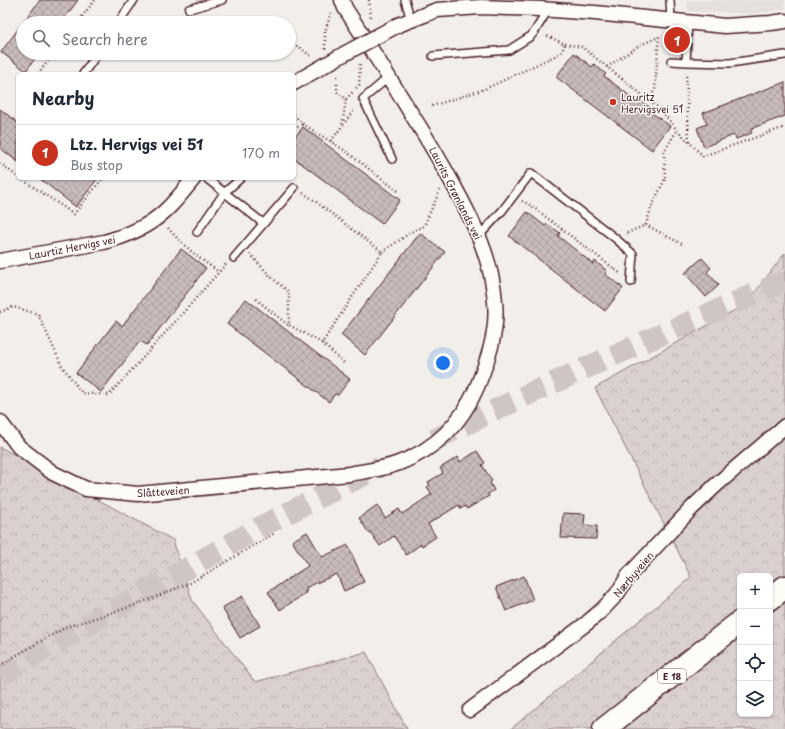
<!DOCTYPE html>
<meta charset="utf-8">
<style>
:root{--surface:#fff;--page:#f6f6f7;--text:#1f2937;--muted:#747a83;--line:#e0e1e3;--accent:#c8321e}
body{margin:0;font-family:"Playpen Sans",sans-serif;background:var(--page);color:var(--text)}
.controls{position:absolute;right:12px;bottom:12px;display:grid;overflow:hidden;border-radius:6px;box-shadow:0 1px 3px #0004}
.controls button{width:36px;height:36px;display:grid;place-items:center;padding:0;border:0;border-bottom:1px solid var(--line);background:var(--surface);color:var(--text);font:20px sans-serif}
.you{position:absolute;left:443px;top:363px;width:14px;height:14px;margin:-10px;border:3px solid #fff;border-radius:50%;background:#1a73e8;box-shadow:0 0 0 6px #1a73e833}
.badge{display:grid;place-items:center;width:26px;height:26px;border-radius:50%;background:var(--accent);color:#fff;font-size:13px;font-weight:700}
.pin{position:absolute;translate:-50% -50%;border:2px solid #fff;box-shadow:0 1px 4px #0006}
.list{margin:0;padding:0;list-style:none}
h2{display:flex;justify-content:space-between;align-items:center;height:52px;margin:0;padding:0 16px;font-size:17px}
h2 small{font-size:13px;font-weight:400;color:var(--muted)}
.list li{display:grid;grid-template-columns:26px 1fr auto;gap:12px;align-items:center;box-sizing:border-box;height:56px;padding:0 16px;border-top:1px solid var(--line)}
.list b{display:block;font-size:15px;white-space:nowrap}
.list p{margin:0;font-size:13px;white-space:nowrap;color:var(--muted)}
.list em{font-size:13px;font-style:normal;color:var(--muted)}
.icon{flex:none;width:22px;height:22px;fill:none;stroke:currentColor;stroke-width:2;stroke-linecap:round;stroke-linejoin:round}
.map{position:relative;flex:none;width:785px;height:729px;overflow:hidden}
.search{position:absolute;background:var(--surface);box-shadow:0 1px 3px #0004;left:16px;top:16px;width:280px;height:44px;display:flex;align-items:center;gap:10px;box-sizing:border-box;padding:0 14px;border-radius:22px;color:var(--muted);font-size:15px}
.panel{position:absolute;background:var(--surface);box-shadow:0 1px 3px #0004;left:16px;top:72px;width:280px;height:108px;border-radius:6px}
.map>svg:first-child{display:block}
.built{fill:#e5dfdd}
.forest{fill:url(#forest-crowns);stroke:#92787d;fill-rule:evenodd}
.building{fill:url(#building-cross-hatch);stroke:#4a1f2b}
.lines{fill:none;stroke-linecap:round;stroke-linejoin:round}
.motorway-tunnel{stroke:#d0c5c5;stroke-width:22;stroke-dasharray:22 11;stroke-linecap:butt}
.service-casing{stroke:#4a1f2b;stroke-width:10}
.minor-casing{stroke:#4a1f2b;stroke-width:17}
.motorway-casing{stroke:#4a1f2b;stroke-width:25}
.path{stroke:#4a1f2b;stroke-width:2.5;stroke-dasharray:1 3;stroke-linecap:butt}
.service{stroke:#fdfcf7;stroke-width:7}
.minor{stroke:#fdfcf7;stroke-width:14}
.motorway{stroke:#fdfcf7;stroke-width:22}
.minor-bridge-casing{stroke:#4a1f2b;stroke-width:17;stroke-linecap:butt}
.minor-bridge{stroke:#fdfcf7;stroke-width:14}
.poi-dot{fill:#c8321e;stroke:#fdfcf7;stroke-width:1.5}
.labels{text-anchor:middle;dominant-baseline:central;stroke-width:3;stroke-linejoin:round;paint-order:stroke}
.shield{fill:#fdfcf7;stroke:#806168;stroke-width:1}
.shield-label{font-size:9px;font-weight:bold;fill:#4a1f2b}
.poi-label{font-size:10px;fill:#4a1f2b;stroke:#fdfcf7;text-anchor:start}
.street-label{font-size:10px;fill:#4a1f2b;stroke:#fdfcf7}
</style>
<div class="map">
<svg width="785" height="729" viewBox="0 0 785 729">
<defs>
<pattern id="forest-crowns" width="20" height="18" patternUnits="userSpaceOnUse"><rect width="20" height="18" fill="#d9d0cf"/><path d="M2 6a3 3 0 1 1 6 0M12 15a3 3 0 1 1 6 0" fill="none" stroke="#bcb2b2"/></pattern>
<pattern id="building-cross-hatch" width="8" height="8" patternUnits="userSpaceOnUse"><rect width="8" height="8" fill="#c8bbbb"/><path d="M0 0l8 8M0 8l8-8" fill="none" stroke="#ada0a1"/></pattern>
</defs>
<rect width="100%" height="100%" fill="#f2efeb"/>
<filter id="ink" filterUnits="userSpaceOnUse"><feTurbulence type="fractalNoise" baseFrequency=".025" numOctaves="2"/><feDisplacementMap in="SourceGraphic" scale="8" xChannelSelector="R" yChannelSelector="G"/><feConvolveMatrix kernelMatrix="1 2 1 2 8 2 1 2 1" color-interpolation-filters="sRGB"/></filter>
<g filter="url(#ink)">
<path class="built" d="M687 0H785V9L754 14 688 11Z"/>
<path class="forest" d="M785 253V729H511L691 577 595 388 746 304ZM740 576H770V714H740Z
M0 447 173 540 192 600 255 682 366 652 407 729H0Z"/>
<path class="building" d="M40 0H78L61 23H23V53H39L26 71 1 52Z
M574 53 592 67 594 64 606 74 604 76 639 103 641 101 654 110 652 113 670 126 652 150 556 77Z
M785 82V116L750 129 752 133 736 139 734 135 704 147 697 128 707 124 703 113Z
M0 109 18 123V162L0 148Z
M303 127 400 200 382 224 294 158V138Z
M39 178H98L76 207Z
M527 212 545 226 547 224 560 233 558 236 593 264 595 261 607 271 605 274 623 288 605 311 509 236Z
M420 233 445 252 365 355 341 335Z
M181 249 206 268 147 345 140 341 101 392 76 373 116 321 122 326Z
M702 258 711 268 707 272 719 285 706 297 685 273Z
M246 299 350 379 338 395 335 394 329 402 227 324Z
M477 451 485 463 482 465 492 481 490 483 494 490 488 494 489 496 467 509 465 506 461 509 459 505 428 524 436 537 422 546 421 544 406 555 394 536 380 546 370 532H368L359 518 377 505 385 518 399 509 402 514 432 494 427 487 430 485 428 482 443 473 440 468 458 457 460 462Z
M563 513 585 514 584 525 597 526 596 539 561 538Z
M307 532 322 557 348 545 364 582 344 591 337 574 305 588 307 591 305 592 306 593 280 610 268 592 308 566 292 541Z
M524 576 533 600 506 611 496 587Z
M242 596 260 626 240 638 222 608Z"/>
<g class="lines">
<path class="motorway-tunnel" d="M434 440C549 382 667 332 785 281
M0 676 44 649 264 525 380 467"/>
<defs>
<path id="service" d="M405 0 411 20
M670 0 671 21
M189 9 222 0
M688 22 686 62 730 63 785 55
M118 23 134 0
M433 56 509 50 531 36 535 31 548 10
M671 61 686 62
M83 74 98 53
M389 77 363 99 367 107 392 159
M206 178 263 223
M197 232 224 193 241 178
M479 236 502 211 531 173 615 238 633 254 631 282
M234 258 294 188"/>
<path id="minor" d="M398 25 437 10 481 7 540 9 595 13 725 26 771 23 785 21
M294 83 344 54
M0 261 104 242C127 236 148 227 165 211 176 201 185 189 194 178
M0 422 19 447 53 473 86 489 138 494 349 474C366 471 384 469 399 463 436 449 462 422 477 387 488 360 498 331 495 302 492 259 474 223 454 186 440 160 425 135 409 110 388 76 367 42 345 8L342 0
M470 710 587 623 602 610 617 594 629 575 692 508 716 485 785 426"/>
<path id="motorway" d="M770 599 785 587
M604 729 740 622"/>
</defs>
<use href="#service" class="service-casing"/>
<use href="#minor" class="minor-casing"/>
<use href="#motorway" class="motorway-casing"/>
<path class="path" d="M369 0 371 17 370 19
M77 23 95 0
M289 43 299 47 311 56
M565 44 582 47 660 109 677 130 703 156 785 127
M325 49V32L331 13
M607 67 640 45 659 37
M686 72 689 141
M38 74 54 53
M337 76V92L346 99 342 127
M356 88 359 85 360 64 361 63
M346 99 353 92
M649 100 655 89 659 34
M432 106 485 89 561 53 565 44 545 35
M294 115 303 124 344 150 398 191
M294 129 303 124
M331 141 355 109
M0 163 18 177
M20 178 74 214 103 178
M303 193 311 198 382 252 322 343 345 364
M522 201 530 205 621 274
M646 225 651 208 665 179 664 152 677 130
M168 228C182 245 200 259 219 272
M627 233 646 225 682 244
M382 252 413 231 424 226 440 190
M250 254 271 277 289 292V325L322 343
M256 299 288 325
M0 312 13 307 38 314 62 366 82 393 109 395 150 350 226 264
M0 666 17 655 66 627 133 606 190 583 275 533"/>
<use href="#service" class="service"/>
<use href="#minor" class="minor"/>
<use href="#motorway" class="motorway"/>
<defs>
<path id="minor-bridge" d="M344 54 398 25"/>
</defs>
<use href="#minor-bridge" class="minor-bridge-casing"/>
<use href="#minor-bridge" class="minor-bridge"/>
</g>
</g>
<circle class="poi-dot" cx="613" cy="102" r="4"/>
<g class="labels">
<rect class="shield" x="658" y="669" width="28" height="14" rx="3"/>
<g class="shield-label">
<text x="672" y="676">E 18</text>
</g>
<g class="poi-label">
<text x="621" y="96">Lauritz<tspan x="621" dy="12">Hervigsvei 51</tspan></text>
</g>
<g class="street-label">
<text transform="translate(456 193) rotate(63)">Laurits Grønlands vei</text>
<text transform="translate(72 247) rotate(-11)">Laurtiz Hervigs vei</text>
<text transform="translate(163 491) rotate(-4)">Slåtteveien</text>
<text transform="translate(633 574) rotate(-50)">Nærbyveien</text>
</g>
</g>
</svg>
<div class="controls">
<button>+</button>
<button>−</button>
<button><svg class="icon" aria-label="locate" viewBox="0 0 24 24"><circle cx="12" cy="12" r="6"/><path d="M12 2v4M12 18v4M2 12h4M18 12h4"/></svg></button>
<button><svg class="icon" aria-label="layers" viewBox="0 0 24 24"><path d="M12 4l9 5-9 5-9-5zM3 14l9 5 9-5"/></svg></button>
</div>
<div class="you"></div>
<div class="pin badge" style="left:677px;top:40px">1</div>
<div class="search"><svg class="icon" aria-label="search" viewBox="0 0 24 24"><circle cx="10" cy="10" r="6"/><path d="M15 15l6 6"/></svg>Search here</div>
<section class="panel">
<h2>Nearby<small></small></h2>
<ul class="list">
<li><span class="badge">1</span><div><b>Ltz. Hervigs vei 51</b><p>Bus stop</p></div><em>170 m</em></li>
</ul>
</section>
</div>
